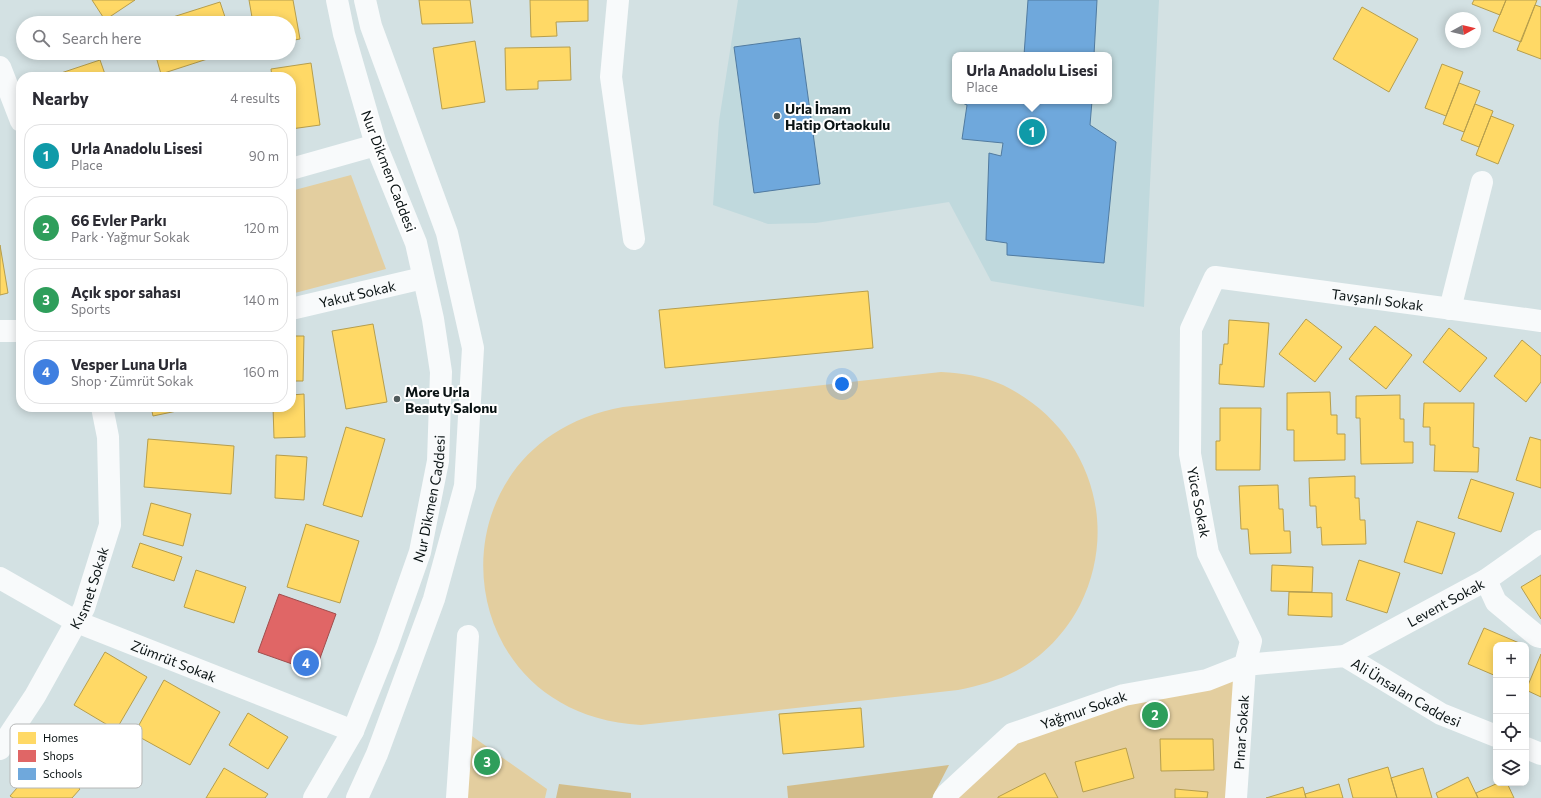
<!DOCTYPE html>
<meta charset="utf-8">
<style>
:root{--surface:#fff;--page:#f7f7f7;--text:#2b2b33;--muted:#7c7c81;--line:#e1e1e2;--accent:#7c3aed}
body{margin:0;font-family:Commissioner,sans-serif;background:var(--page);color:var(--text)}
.controls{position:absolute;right:12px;bottom:12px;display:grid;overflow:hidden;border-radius:8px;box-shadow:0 2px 10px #0003}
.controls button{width:36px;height:36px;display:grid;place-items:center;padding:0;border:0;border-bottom:1px solid var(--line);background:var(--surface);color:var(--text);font:20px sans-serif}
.compass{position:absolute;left:1445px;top:12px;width:36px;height:36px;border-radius:50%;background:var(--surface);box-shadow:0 2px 10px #0003;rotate:82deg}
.you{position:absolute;left:842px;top:384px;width:14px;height:14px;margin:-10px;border:3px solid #fff;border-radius:50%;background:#1a73e8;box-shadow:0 0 0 6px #1a73e833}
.badge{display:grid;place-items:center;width:26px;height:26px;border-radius:50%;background:var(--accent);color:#fff;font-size:13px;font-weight:700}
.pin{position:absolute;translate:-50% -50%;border:2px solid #fff;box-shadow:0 1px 4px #0006}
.popup{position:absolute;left:952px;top:52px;width:160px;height:52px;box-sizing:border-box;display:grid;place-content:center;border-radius:8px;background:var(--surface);filter:drop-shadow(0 1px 3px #0005);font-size:13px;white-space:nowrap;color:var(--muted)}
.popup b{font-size:15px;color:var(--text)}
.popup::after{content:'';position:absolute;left:50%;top:100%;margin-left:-8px;border:8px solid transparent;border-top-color:var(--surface)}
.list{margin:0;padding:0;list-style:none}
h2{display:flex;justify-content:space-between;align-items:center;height:52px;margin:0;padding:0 16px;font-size:17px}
h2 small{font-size:13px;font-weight:400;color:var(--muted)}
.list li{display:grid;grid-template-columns:26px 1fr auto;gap:12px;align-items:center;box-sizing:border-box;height:64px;margin:0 8px 8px;padding:0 8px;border:1px solid var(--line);border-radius:16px}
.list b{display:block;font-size:15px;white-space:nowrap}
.list p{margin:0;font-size:13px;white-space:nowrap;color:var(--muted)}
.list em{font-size:13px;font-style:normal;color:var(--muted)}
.icon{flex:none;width:22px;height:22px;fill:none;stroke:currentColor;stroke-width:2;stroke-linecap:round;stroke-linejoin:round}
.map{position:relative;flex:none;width:1541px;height:798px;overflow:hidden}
.search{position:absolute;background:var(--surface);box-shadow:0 2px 10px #0003;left:16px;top:16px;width:280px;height:44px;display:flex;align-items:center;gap:10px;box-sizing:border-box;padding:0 14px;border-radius:22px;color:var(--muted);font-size:15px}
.panel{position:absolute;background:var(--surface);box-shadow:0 2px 10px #0003;left:16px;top:72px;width:280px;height:340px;border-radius:16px}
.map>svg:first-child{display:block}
.built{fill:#c0d9dd;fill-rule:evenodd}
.green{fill:#e3ce9f}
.forest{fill:#d2bd8a}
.homes{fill:#ffd966;stroke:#b69e4d}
.shops{fill:#e06666;stroke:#a04d4d}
.schools{fill:#6fa8dc;stroke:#517ba0}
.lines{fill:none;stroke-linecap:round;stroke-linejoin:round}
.minor{stroke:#f8fafb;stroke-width:22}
.major{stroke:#f8fafb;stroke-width:22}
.poi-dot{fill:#505b5c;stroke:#fff;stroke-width:1.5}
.labels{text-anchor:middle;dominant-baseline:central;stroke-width:4;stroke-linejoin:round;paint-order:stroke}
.poi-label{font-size:14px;font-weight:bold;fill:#0a1314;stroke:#fff;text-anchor:start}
.street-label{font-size:14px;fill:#0a1314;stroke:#fff}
.key{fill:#fff;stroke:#b6b8b8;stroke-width:1}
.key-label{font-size:11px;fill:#0a1314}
</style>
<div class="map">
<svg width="1541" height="798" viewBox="0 0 1541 798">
<rect width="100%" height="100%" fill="#d3e1e3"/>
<path class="built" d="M738 0H1159L1144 307 991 281 949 202 816 223 768 224 713 205 719 121ZM955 55H1109V101H955Z"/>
<path class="green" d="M351 175 386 269 291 294V191Z
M941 372C962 373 983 376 1003 385 1086 425 1122 521 1080 605 1066 632 1043 657 1016 671 997 681 978 686 958 690L641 725C442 715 426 442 623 407Z
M1245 665 1236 798H944L1012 734Z
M469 734 547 789 545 798H464Z"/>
<path class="forest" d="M949 765 932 798H788L787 786Z
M559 784 631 793V798H556Z"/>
<path class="homes" d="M92 0H135L105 20Z
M249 0H293L300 39 289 41V23H253Z
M419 0H470L473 23 422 24Z
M530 0H588V21L556 22 557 36 531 37Z
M1474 0H1506L1500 15 1472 4Z
M1506 0H1537L1521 42 1493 31Z
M220 2 227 23H154Z
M1535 5 1541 7V59L1517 50Z
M1362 7 1418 39 1389 92 1333 59Z
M475 41 485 102 442 109 433 48Z
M570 47 571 80 538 81V89L506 90 505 48Z
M155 53H226L161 74Z
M100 60 106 77H49Z
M311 63 320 125 291 129V77H272L271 69Z
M1442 64 1463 72 1446 116 1425 108Z
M1459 83 1480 91 1464 132 1443 124Z
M1475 104 1493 111 1479 147 1461 140Z
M1491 116 1514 125 1498 164 1476 155Z
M0 245 8 293 0 295Z
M868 291 873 348 665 368 659 310Z
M1306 319 1342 347 1315 382 1279 354Z
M1229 320 1269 323 1264 387 1219 384 1220 364 1222 365 1224 344H1228Z
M373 324 387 402 346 409 332 331Z
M1375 326 1412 355 1386 389 1349 359Z
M1449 328 1487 358 1460 392 1423 362Z
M291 336H304L303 381H291Z
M1522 340 1541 356V382L1526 402 1494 376Z
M1330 392 1331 415H1337V434H1345V460L1294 461V430H1287V393Z
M304 394 305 437 274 438 273 407H291V395Z
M1400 395V419H1404V442H1413V463L1361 464 1360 418H1356V396Z
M1424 403H1474L1473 447 1479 448 1478 472 1434 471 1435 445H1430V427H1423Z
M151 407H196L153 416Z
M1220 408H1261L1260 470H1216V441H1220Z
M346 427 385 439 362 517 323 505Z
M1530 437 1541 440V488L1516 480Z
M148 439 234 446 231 494 144 487Z
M276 455 307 457 304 500 275 498Z
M1355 476V498H1359L1360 520H1365L1366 544 1322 545 1321 527 1317 528 1316 506H1310L1309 478Z
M1471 479 1514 493 1501 532 1458 518Z
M1278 485 1279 509H1283L1284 531H1290L1291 553 1250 554 1248 529H1241L1239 486Z
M151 503 191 514 183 546 143 535Z
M1417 521 1455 533 1442 574 1404 562Z
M306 524 359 541 340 603 287 587Z
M140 543 182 557 174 581 132 567Z
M1359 560 1400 573 1387 613 1346 600Z
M1272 565 1313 567 1312 592 1271 591Z
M196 570 246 587 234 623 184 607Z
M1541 575V619L1521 587Z
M1289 592 1332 593V617L1288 615Z
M1484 628 1524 645H1496V676L1468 664Z
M105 652 147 677 116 730 74 705Z
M1541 654V697L1526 690Z
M164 680 220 712 190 765 134 734Z
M861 708 864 747 783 754 779 714Z
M248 713 288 737 268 769 229 745Z
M1160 739H1213L1214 770 1161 771Z
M1126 748 1134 778 1083 792 1075 762Z
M44 757 80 789 72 798H13L10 796Z
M1388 767 1397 798H1353L1348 779Z
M224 768 268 794 265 798H206Z
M1423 768 1432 798H1397L1391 778Z
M1045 773 1058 798H998V797Z
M1468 777 1478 798H1438L1436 793Z
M1498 783H1507L1514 798H1478L1476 793Z
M1339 784 1343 798H1306L1305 794Z
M1303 787 1306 798H1266Z
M1175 789 1208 792 1207 798H1175Z"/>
<path class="shops" d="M279 594 336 614 315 672 258 652Z"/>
<path class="schools" d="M1028 0H1097L1094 55H1024Z
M800 38 820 184 754 193 734 47Z
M958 101H1092L1090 125 1116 142 1104 263 1007 255V243L986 240 989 153 1001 156 1003 143 962 139 967 105Z"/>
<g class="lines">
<g class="minor">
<path d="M618 0 611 77 634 239"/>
<path d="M0 67 21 121"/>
<path d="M291 169 376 145"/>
<path id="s1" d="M291 309 423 278"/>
<path d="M1450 309 1482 182"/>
<path d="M0 331H21"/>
<path id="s2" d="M0 578 77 622 353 731"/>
<path d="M1486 580 1496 602 1537 636 1541 637"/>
<path id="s3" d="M1345 656 1486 580 1541 541"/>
<path d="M1526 748 1541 754"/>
<path id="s4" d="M0 749 35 696 84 608 110 525 108 437 102 407"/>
<path d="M457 798 468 636"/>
<path id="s5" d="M944 798 947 794 1012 734 1124 695 1207 680 1245 665 1345 656 1441 714 1496 736"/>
<path id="s6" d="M1236 798 1245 665 1251 641 1208 553 1190 454 1191 329 1215 277 1541 321"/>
</g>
<g class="major">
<path id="s7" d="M314 798 353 731 387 646 420 552 438 461 441 372 433 319 416 243 376 145 344 34 337 0"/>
<path d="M357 798 377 754 434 599 465 486 473 348 447 233 371 26 365 0"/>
</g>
</g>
<g class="poi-dot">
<circle cx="777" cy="116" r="4"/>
<circle cx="397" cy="399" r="4"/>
</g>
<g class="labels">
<g class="poi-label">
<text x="785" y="108">Urla İmam<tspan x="785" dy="16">Hatip Ortaokulu</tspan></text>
<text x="405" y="391">More Urla<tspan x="405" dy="16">Beauty Salonu</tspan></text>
</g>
<g class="street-label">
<text transform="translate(389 171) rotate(69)">Nur Dikmen Caddesi</text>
<text stroke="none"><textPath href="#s1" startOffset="68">Yakut Sokak</textPath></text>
<text stroke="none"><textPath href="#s6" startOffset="703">Tavşanlı Sokak</textPath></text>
<text stroke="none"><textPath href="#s7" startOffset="323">Nur Dikmen Caddesi</textPath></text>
<text transform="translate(1199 502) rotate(79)">Yüce Sokak</text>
<text stroke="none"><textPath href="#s4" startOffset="185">Kısmet Sokak</textPath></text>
<text stroke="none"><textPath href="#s3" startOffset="114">Levent Sokak</textPath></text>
<text stroke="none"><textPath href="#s2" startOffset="193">Zümrüt Sokak</textPath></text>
<text stroke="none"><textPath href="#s5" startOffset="509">Ali Ünsalan Caddesi</textPath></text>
<text stroke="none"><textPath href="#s5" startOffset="169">Yağmur Sokak</textPath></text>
<text stroke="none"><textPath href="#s6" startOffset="66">Pınar Sokak</textPath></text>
</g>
</g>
<rect x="10" y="724" width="132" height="64" rx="6" class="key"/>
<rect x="18" y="732" width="18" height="12" fill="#ffd966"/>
<rect x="18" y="750" width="18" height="12" fill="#e06666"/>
<rect x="18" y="768" width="18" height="12" fill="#6fa8dc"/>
<g class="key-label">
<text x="43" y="742">Homes</text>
<text x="43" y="760">Shops</text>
<text x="43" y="778">Schools</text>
</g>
</svg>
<div class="controls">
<button>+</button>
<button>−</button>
<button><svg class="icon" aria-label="locate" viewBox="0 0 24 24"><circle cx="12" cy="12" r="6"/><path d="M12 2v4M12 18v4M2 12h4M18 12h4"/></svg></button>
<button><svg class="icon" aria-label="layers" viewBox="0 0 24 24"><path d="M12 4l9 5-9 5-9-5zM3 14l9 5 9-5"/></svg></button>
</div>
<svg class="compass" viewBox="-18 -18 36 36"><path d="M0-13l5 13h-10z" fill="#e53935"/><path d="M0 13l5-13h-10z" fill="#7c7c81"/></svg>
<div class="you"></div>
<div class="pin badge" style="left:1032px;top:132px;background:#0f9aa8">1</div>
<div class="popup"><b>Urla Anadolu Lisesi</b>Place</div>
<div class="pin badge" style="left:1155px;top:715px;background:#2e9e5b">2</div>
<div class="pin badge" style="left:487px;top:762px;background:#2e9e5b">3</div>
<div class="pin badge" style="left:306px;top:663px;background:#3f7fe0">4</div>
<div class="search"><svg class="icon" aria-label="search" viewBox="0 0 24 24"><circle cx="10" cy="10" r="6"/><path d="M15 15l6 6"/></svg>Search here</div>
<section class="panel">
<h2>Nearby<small>4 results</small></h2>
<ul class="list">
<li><span class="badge" style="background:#0f9aa8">1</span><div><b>Urla Anadolu Lisesi</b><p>Place</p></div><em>90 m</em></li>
<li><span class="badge" style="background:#2e9e5b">2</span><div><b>66 Evler Parkı</b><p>Park · Yağmur Sokak</p></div><em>120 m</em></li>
<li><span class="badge" style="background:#2e9e5b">3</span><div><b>Açık spor sahası</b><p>Sports</p></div><em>140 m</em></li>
<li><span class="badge" style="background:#3f7fe0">4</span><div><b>Vesper Luna Urla</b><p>Shop · Zümrüt Sokak</p></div><em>160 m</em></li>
</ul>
</section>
</div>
